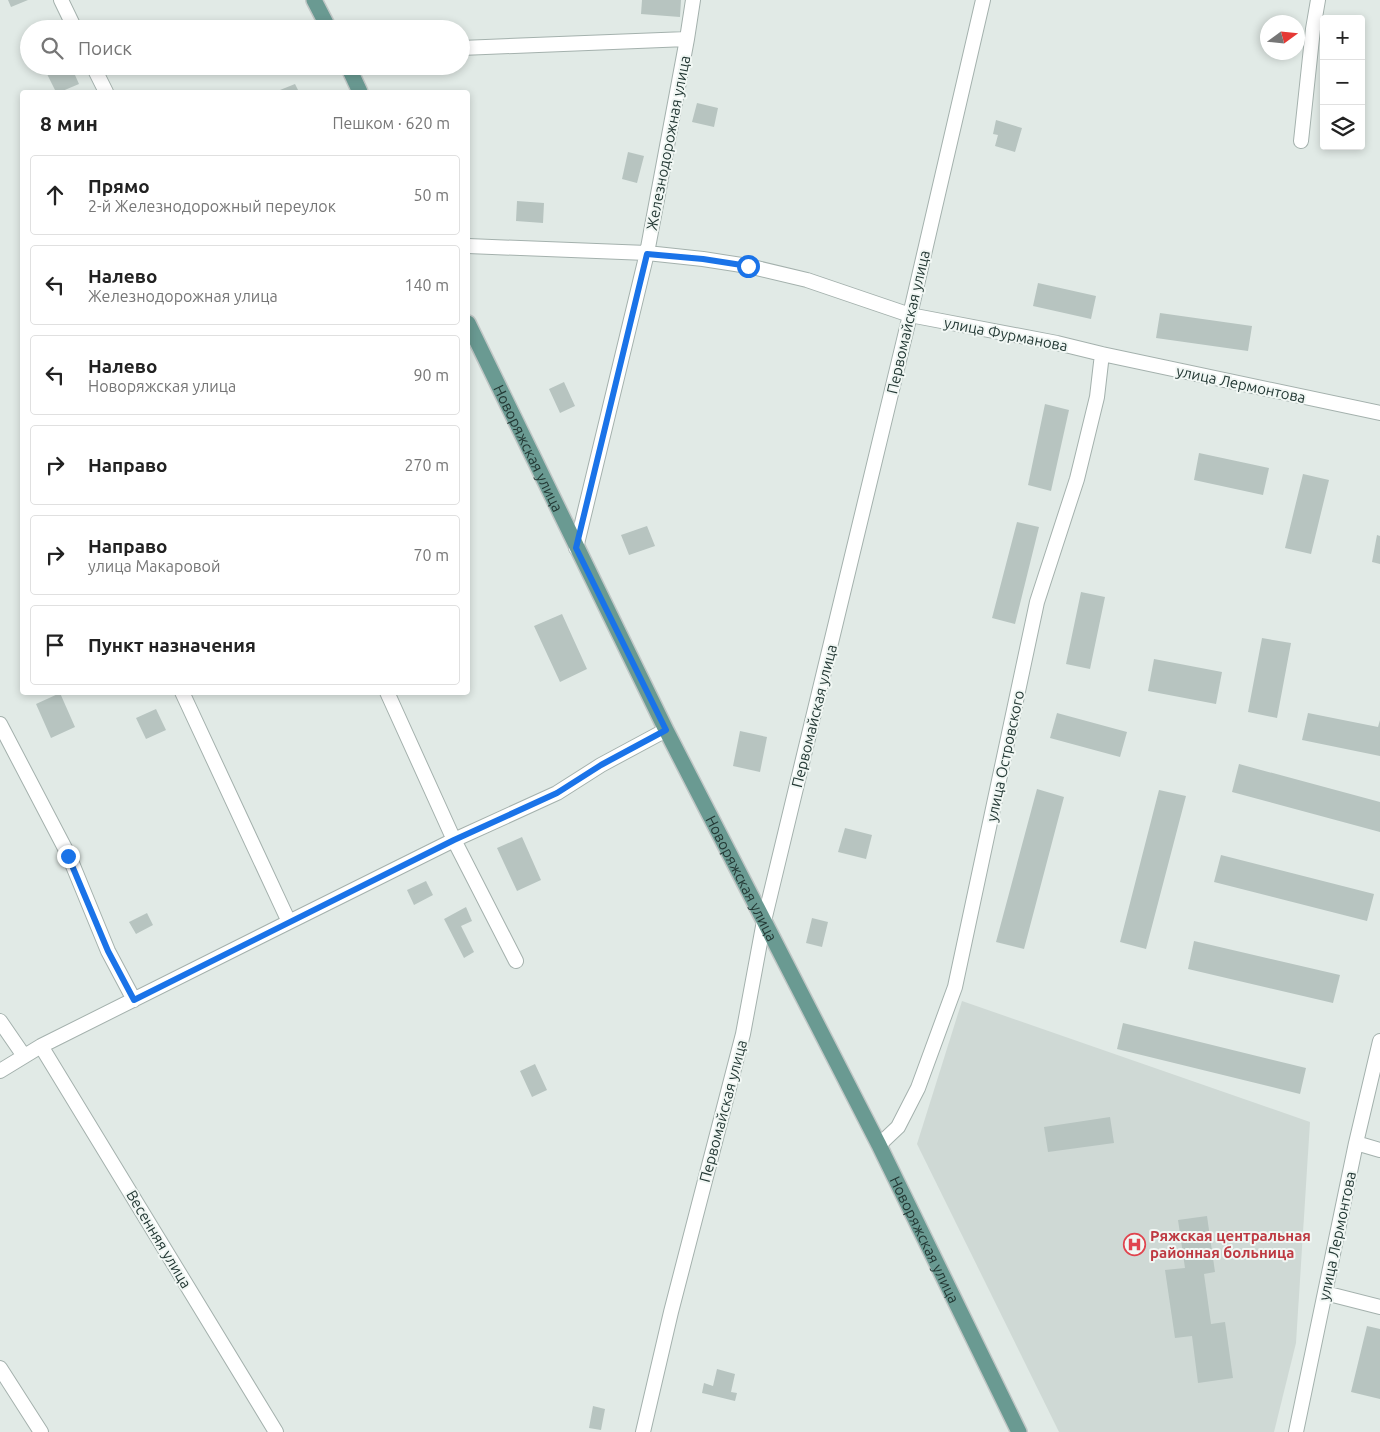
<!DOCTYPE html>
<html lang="ru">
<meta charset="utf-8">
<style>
:root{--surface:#fff;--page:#f6f6f6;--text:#222;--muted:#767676;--line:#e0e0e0}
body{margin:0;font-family:Ubuntu,sans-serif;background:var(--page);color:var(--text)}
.controls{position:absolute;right:15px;top:15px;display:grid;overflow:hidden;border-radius:5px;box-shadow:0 2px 8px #0003}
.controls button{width:45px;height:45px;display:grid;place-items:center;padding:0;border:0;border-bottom:1px solid var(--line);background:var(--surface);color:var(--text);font:25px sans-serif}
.compass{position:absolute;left:1260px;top:15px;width:45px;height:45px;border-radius:50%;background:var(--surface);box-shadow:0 2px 8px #0003;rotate:75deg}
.stop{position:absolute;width:15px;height:15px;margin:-11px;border:4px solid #1a73e8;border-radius:50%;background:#fff}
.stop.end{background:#1a73e8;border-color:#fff;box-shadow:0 1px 5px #0008}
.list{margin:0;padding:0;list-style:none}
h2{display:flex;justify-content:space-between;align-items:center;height:65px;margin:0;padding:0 20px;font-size:21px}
h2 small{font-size:16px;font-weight:400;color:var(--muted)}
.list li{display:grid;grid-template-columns:32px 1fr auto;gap:15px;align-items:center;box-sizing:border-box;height:80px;margin:0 10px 10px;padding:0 10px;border:1px solid var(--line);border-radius:5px}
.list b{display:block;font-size:19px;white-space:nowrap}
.list p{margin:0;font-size:16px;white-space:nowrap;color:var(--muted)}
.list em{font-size:16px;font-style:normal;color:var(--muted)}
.icon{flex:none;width:28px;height:28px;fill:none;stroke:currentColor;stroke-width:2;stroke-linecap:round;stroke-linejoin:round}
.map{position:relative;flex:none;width:1380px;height:1432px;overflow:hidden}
.search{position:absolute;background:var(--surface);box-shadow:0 2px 8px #0003;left:20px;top:20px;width:450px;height:55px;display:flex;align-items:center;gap:12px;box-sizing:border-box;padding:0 18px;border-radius:28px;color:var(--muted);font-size:19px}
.panel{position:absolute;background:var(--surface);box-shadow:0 2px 8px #0003;left:20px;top:90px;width:450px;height:605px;border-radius:5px}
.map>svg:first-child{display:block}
.built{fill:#cfd9d5}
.building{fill:#b7c4c0}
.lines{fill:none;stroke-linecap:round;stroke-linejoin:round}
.minor-casing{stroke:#a4b1ad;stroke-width:16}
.primary-casing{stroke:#c1c7c6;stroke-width:18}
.minor{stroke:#fff;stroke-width:14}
.primary{stroke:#6a9a92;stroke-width:15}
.route{stroke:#1a73e8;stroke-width:6}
.labels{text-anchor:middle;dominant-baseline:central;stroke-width:4;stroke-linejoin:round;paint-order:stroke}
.street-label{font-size:15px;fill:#233834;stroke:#f1f7f4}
.health-label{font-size:15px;font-weight:bold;fill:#be3a42;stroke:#f1f7f4;text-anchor:start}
</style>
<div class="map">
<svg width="1380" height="1432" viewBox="0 0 1380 1432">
<rect width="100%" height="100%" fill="#e1eae6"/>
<path class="built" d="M962 1001 1310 1122 1296 1343 1274 1432H1059L917 1144Z"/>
<path class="building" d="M8 0H28L11 7Z
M642 0H681L680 17 641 14Z
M63 66H71L79 84 60 92H56L47 74Z
M295 84 299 92H275Z
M697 103 718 108 714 127 692 122Z
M996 120 1022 128 1015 152 995 146 998 135 993 134Z
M628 152 644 156 637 183 622 179Z
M517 201 544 203 543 223 516 221Z
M1038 283 1096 296 1091 319 1033 306Z
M1160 313 1252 326 1248 351 1156 338Z
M564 382 575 406 560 413 549 389Z
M1045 404 1069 410 1051 491 1028 485Z
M1199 453 1269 468 1263 495 1194 480Z
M1303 474 1329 480 1311 554 1285 548Z
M1017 522 1039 527 1015 624 992 618Z
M647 526 655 546 629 555 621 535Z
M1377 535 1380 536V564L1372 562Z
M1081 592 1105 597 1090 669 1066 664Z
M562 614 587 669 560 682 534 626Z
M1262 638 1291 643 1277 718 1248 712Z
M1154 659 1222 672 1216 704 1148 691Z
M60 693 75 727 51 738 36 704Z
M156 709 166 730 146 739 136 718Z
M1057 713 1127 732 1120 757 1050 738Z
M1308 713 1378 727 1380 720V756L1302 740Z
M740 731 767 737 760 772 733 766Z
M1239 764 1380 802V832L1232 792Z
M1037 789 1064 797 1024 949 996 942Z
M1159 790 1186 796 1146 949 1120 942Z
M845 828 872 835 866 859 838 852Z
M522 837 541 880 517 891 497 848Z
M1221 855 1374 894 1367 921 1214 882Z
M426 881 433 895 414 905 407 890Z
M466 907 472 921 461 926 474 952 464 958 444 919Z
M147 913 153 925 136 934 129 922Z
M812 918 828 922 822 947 806 943Z
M1194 941 1340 975 1333 1003 1188 969Z
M1123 1023 1306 1068 1300 1094 1117 1049Z
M535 1064 547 1090 532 1097 520 1071Z
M1110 1117 1114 1143 1048 1152 1044 1127Z
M1207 1216 1215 1272 1204 1274 1211 1324 1225 1322 1233 1378 1198 1383 1192 1336 1175 1338 1165 1270 1185 1268 1178 1220Z
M1367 1326 1380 1329V1399L1351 1392Z
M717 1369 735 1374 731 1392 737 1393 735 1401 702 1393 704 1383 713 1386Z
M593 1406 605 1409 601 1430 589 1428Z"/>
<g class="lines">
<defs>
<path id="minor" d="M61 0 75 29
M461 48 687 39
M93 66 106 92
M1301 141 1313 29 1318 0
M468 246 647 253 703 259 748 266 807 280 910 315 1057 343 1102 354 1380 413
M576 548 647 253 687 39 693 0
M182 692 289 922
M387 692 454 840 516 961
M0 724 69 856 108 951 134 1000
M0 1021 24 1056
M41 1046 276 1432
M0 1071 41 1046 289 922 454 840 557 793 601 765 666 730
M1356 1143 1380 1150
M879 1145 898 1127 918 1088 955 987 1037 602 1077 479 1097 397 1102 354
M1325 1293 1380 1307
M0 1368 41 1432
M643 1432 671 1312 743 1034 764 921 910 315 983 0
M1296 1432 1356 1143 1380 1041"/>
<g id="primary">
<path d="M314 0 329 29"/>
<path d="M348 66 360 92"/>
<path id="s1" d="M468 323 666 730 879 1145 1019 1432"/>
</g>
</defs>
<use href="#minor" class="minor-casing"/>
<use href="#primary" class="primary-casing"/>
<use href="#minor" class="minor"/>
<use href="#primary" class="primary"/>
</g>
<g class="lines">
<path class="route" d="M68 856 108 951 134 1000 454 840 557 793 601 765 666 730 576 548 647 254 703 259 748 266"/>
</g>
<defs>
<symbol id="hospital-ring" viewBox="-11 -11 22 22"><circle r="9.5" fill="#f1f7f4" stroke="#e0444e" stroke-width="1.5"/><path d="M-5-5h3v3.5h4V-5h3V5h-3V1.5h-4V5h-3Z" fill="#e0444e"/></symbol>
</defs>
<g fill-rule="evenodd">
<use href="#hospital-ring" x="1122" y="1232" width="25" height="25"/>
</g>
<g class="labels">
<g class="street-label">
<text transform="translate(668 143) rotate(-79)">Железнодорожная улица</text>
<text transform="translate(908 322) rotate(-77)">Первомайская улица</text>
<text transform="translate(1006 334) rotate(11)">улица Фурманова</text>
<text transform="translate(1241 384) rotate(12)">улица Лермонтова</text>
<text stroke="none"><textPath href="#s1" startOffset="139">Новоряжская улица</textPath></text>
<text transform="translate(814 716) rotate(-76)">Первомайская улица</text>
<text transform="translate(1005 756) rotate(-78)">улица Островского</text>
<text stroke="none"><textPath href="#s1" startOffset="619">Новоряжская улица</textPath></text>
<text transform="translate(723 1111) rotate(-75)">Первомайская улица</text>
<text transform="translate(1337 1236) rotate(-78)">улица Лермонтова</text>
<text transform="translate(159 1239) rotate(59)">Весенняя улица</text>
<text stroke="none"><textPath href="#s1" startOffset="1024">Новоряжская улица</textPath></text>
</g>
<g class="health-label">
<text x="1150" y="1235">Ряжская центральная<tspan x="1150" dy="17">районная больница</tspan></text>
</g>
</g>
</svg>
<div class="controls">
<button>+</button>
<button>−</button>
<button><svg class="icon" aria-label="layers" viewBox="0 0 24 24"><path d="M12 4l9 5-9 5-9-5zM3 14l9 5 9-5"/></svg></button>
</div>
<svg class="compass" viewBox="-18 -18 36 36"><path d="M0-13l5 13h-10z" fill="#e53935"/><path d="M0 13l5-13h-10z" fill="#767676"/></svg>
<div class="stop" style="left:748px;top:266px"></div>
<div class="stop end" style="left:68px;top:856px"></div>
<div class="search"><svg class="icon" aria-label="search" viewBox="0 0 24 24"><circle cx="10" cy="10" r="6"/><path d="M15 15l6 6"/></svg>Поиск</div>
<section class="panel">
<h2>8 мин<small>Пешком · 620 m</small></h2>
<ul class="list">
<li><svg class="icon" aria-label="ahead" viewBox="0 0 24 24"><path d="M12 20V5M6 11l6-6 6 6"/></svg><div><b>Прямо</b><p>2-й Железнодорожный переулок</p></div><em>50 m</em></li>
<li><svg class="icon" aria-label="left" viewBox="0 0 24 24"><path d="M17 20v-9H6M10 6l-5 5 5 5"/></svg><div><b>Налево</b><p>Железнодорожная улица</p></div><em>140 m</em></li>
<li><svg class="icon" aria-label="left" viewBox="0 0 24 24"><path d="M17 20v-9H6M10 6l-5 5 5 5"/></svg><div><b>Налево</b><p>Новоряжская улица</p></div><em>90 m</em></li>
<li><svg class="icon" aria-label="right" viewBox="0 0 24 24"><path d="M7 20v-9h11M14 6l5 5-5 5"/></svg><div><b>Направо</b></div><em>270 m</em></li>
<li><svg class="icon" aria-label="right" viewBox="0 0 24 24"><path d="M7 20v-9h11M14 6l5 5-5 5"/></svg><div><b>Направо</b><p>улица Макаровой</p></div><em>70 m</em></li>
<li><svg class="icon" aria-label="arrive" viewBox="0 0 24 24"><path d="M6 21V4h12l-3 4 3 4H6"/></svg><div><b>Пункт назначения</b></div></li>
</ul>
</section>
</div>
